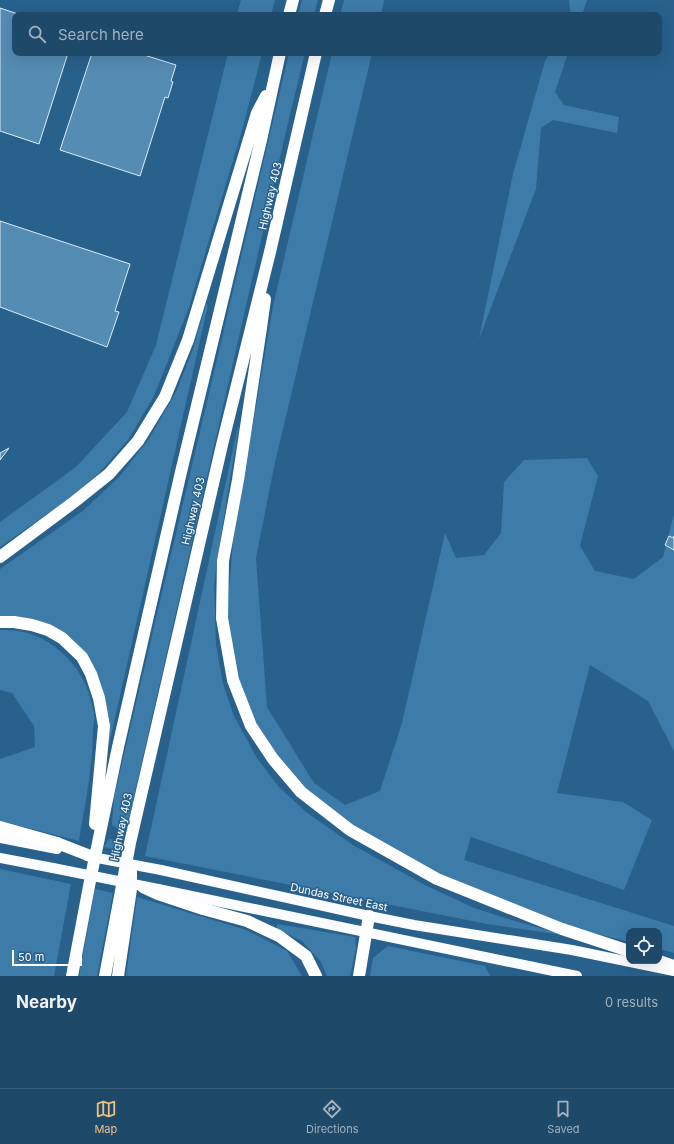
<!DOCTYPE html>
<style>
:root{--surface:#1e4969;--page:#2b5371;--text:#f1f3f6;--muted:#a1b2c0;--line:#3c617d;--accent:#f2c07d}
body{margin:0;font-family:Inter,sans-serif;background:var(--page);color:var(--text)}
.controls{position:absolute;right:12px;bottom:12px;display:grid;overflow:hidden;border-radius:8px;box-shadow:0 4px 16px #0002}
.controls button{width:36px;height:36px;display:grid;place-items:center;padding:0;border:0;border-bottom:1px solid var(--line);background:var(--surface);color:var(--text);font:20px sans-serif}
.scale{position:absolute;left:12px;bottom:10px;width:70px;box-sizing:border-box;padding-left:4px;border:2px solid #fff;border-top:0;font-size:11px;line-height:14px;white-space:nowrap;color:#fff;-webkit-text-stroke:3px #28618c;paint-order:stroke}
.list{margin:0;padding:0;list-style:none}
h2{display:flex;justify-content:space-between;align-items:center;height:52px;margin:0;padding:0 16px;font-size:17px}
h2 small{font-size:13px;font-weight:400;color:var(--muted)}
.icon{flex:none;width:22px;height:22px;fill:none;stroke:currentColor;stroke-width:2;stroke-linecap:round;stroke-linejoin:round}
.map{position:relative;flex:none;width:674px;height:976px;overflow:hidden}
.search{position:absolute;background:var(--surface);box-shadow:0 4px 16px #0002;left:12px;right:12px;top:12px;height:44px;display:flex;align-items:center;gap:10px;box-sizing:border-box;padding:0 14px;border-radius:8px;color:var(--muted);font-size:15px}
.sheet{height:112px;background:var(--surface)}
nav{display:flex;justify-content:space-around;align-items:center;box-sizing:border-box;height:56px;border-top:1px solid var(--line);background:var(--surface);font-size:11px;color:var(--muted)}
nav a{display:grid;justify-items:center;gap:2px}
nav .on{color:var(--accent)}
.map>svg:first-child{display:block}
.green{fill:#3d7ba8}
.building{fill:#558cb4;stroke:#dbecf8}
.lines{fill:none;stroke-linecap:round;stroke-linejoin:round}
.primary{stroke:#fafcff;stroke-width:10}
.highway{stroke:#fff;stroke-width:12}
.primary-bridge{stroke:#fafcff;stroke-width:10}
.highway-bridge{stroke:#fff;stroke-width:12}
.labels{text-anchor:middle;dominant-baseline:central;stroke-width:3;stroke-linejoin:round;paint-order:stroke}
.street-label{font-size:11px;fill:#fff;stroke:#28618c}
</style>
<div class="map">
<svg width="674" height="976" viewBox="0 0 674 976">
<rect width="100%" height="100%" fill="#28618c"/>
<path class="green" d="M241 0H275L271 15H237Z
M302 0H318L314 15H298Z
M344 0H384L381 15H340Z
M569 0H587L582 15H571Z
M228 53H262L242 131 188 310 154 396 128 440 99 473 66 501 0 547V522L76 467 127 412 156 345Z
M289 53H305L283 144 129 818 118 829 112 825 114 797Z
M332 53H372L274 467 256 558 267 707 314 783 345 805 380 791 402 723 445 533 456 558 484 555 501 533 504 482 524 460 587 458 598 476 580 546 595 571 634 579 663 557 674 514V751L648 701 590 665 557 793 623 802 652 820 624 890 471 837 464 860 674 926V953L659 949V931H629V942L533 917 481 897 330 814 268 751 232 670 227 614 233 541 273 306Z
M550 53H568L555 92 564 105 619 117 617 133 553 120 541 128 536 189 479 339 513 174 545 61Z
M206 304 208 305 106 758 107 709 100 680 85 654 41 622 14 616H0V569L84 510 119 477 149 439 176 392 193 349Z
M238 426H239L226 503 214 584 216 645 223 684 234 716 257 758 279 787 306 812 353 845 425 885 474 908 515 921 562 934V935L487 924 145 856Z
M0 630C23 629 44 636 61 652 79 668 88 685 93 709 95 715 94 723 93 730 93 767 85 804 79 841L0 821V759L35 747 34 726 12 693 0 690Z
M109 839 118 840 122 851 104 847Z
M0 869 71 884 54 976H0Z
M95 889 113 893 97 976H79Z
M137 897 246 930 287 951 302 976H126Z
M277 924 355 937 356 948 350 976H327L321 962 302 941 277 929Z
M388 946 485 966 490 976H370L373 958Z"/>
<path class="building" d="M0 8 21 15H15V53H68L39 144 0 131Z
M92 53H138L176 65 171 81 173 82 168 98 165 97 140 176 60 150Z
M0 221 130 264 115 311 119 312 107 347 0 307Z
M9 448 0 460V453Z
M669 536 673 538 674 536V550L665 545Z"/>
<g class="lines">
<path class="primary" d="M0 838 57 849
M0 858 53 868
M161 870 369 916 414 925 572 950 674 971
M158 889 577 976"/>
<path class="highway" d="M289 15 293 0
M325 15 329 0
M265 299 261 328 238 480 223 561 222 618 233 680 251 726 273 759 301 792 350 830 437 879 562 929 629 951
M0 557 74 502 109 474 138 441 165 397 188 340 257 113 266 96
M0 622H14L32 625 48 630 62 638 82 657 91 674 99 698 104 726 95 824
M0 827 57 843
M143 887 158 894 203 909 247 921 279 936 306 956 316 976
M659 961 674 966
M72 976 90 881 118 747 181 472 261 140 280 53
M105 976 130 843 222 445 270 252 316 53
M118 976 131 889V872
M359 976 369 916"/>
<path class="primary-bridge" d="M87 856 161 870
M53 868 158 889"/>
<path class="highway-bridge" d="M57 843 93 857"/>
</g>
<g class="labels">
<g class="street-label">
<text transform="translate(270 196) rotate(-77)">Highway 403</text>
<text transform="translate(193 511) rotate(-77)">Highway 403</text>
<text transform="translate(121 827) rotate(-78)">Highway 403</text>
<text transform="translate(339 897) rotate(12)">Dundas Street East</text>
</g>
</g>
</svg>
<div class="controls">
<button><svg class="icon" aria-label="locate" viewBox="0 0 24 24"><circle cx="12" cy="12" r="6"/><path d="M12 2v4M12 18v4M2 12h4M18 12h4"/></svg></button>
</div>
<div class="scale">50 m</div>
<div class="search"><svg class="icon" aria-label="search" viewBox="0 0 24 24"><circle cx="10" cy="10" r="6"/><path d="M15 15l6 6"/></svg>Search here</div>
</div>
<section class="sheet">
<h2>Nearby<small>0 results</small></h2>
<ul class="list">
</ul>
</section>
<nav>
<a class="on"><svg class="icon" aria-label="map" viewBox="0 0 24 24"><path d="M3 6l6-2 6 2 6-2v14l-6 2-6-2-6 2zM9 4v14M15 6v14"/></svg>Map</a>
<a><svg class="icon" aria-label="directions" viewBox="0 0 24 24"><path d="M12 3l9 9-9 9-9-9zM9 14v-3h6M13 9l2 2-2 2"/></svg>Directions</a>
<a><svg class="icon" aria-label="saved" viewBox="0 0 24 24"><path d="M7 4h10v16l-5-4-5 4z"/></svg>Saved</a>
</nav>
